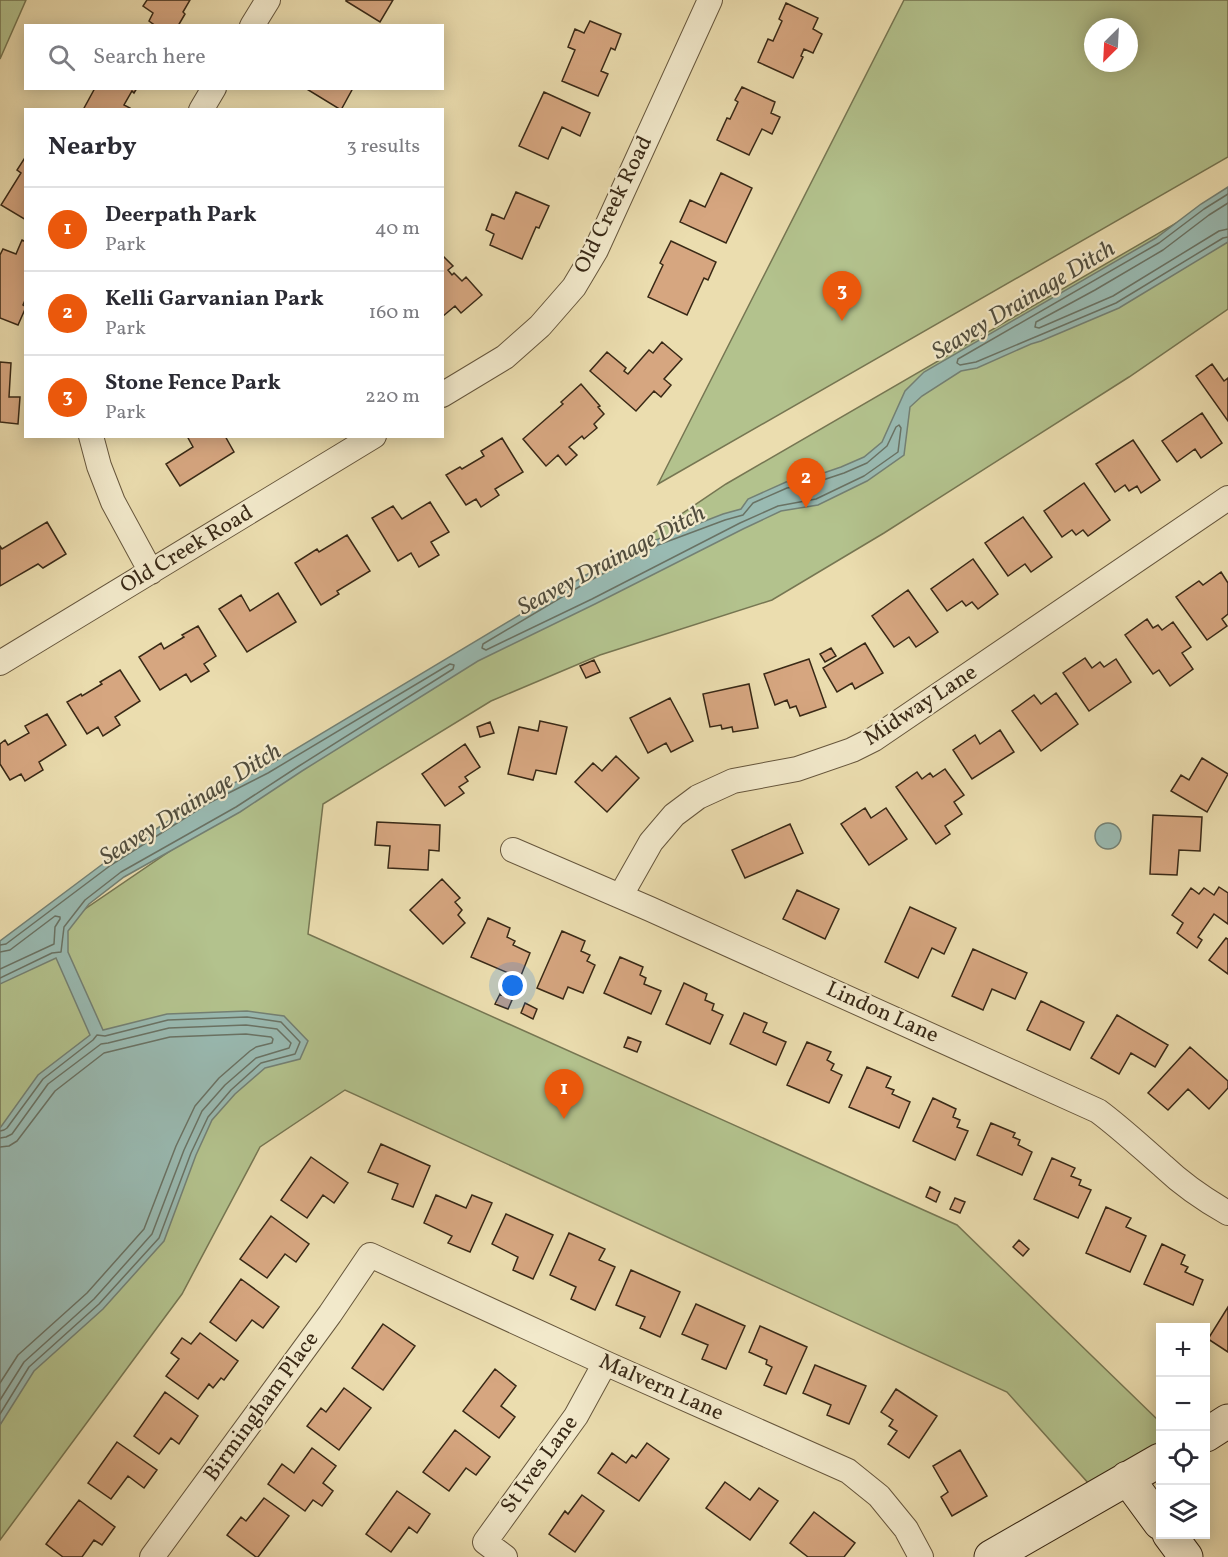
<!DOCTYPE html>
<meta charset="utf-8">
<style>
:root{--surface:#fff;--page:#f2f2f3;--text:#2b2b33;--muted:#7c7c81;--line:#e1e1e2;--accent:#ea580c}
body{margin:0;font-family:Vollkorn,serif;background:var(--page);color:var(--text)}
.controls{position:absolute;right:18px;bottom:18px;display:grid;overflow:hidden;border-radius:0px;box-shadow:0 3px 15px #0003}
.controls button{width:54px;height:54px;display:grid;place-items:center;padding:0;border:0;border-bottom:2px solid var(--line);background:var(--surface);color:var(--text);font:30px sans-serif}
.compass{position:absolute;left:1084px;top:18px;width:54px;height:54px;border-radius:50%;background:var(--surface);box-shadow:0 3px 15px #0003;rotate:204deg}
.you{position:absolute;left:513px;top:986px;width:21px;height:21px;margin:-15px;border:4px solid #fff;border-radius:50%;background:#1a73e8;box-shadow:0 0 0 9px #1a73e833}
.badge{display:grid;place-items:center;width:39px;height:39px;border-radius:50%;background:var(--accent);color:#fff;font-size:20px;font-weight:700}
.pin{position:absolute;translate:-50% -50px;filter:drop-shadow(0 2px 3px #0008)}
.pin::after{content:'';position:absolute;top:32px;width:21px;height:18px;background:inherit;clip-path:polygon(0 0,100% 0,50% 100%)}
.list{margin:0;padding:0;list-style:none}
h2{display:flex;justify-content:space-between;align-items:center;height:78px;margin:0;padding:0 24px;font-size:26px}
h2 small{font-size:20px;font-weight:400;color:var(--muted)}
.list li{display:grid;grid-template-columns:39px 1fr auto;gap:18px;align-items:center;box-sizing:border-box;height:84px;padding:0 24px;border-top:2px solid var(--line)}
.list b{display:block;font-size:22px;white-space:nowrap}
.list p{margin:0;font-size:20px;white-space:nowrap;color:var(--muted)}
.list em{font-size:20px;font-style:normal;color:var(--muted)}
.icon{flex:none;width:33px;height:33px;fill:none;stroke:currentColor;stroke-width:2;stroke-linecap:round;stroke-linejoin:round}
.map{position:relative;flex:none;width:1228px;height:1557px;overflow:hidden}
.search{position:absolute;background:var(--surface);box-shadow:0 3px 15px #0003;left:24px;top:24px;width:420px;height:66px;display:flex;align-items:center;gap:15px;box-sizing:border-box;padding:0 21px;border-radius:0px;color:var(--muted);font-size:22px}
.panel{position:absolute;background:var(--surface);box-shadow:0 3px 15px #0003;left:24px;top:108px;width:420px;height:330px;border-radius:0px}
.map>svg:first-child{display:block}
.green{fill:#b3c28d;stroke:#767652;stroke-width:1.5;fill-rule:evenodd}
.water{fill:#99bab2;stroke:#738074;stroke-width:1.5}
.lines{fill:none;stroke-linecap:round;stroke-linejoin:round}
.shore{stroke:#697264;stroke-width:1.5}
.building{fill:#d6a680;stroke:#392916;stroke-width:1.5}
.street-casing{stroke:#66563c;stroke-width:26}
.secondary-casing{stroke:#392916;stroke-width:35}
.street{stroke:#f2e9cb;stroke-width:24}
.secondary{stroke:#f2e9cb;stroke-width:33}
.labels{text-anchor:middle;dominant-baseline:central;stroke-width:4.5;stroke-linejoin:round;paint-order:stroke}
.street-label{font-size:22px;fill:#392916;stroke:#f2e9cb}
.water-label{font-size:24px;font-style:italic;fill:#514d3d;stroke:#f2e9cb}
</style>
<div class="map">
<svg width="1228" height="1557" viewBox="0 0 1228 1557">
<rect width="100%" height="100%" fill="#ebddaf"/>
<filter id="stains"><feTurbulence type="fractalNoise" baseFrequency=".00333" numOctaves="4"/><feColorMatrix values="0 0 0 0 .2 0 0 0 0 .09 0 0 0 0 .02 0 0 0 .5 -.17"/></filter>
<radialGradient id="worn" r=".72"><stop offset=".6" stop-color="#630" stop-opacity="0"/><stop offset="1" stop-color="#630" stop-opacity=".3"/></radialGradient>
<path class="green" d="M0 0H26L0 59Z
M904 0H1228V157L658 484ZM1093 27H1129V63H1093Z
M1228 193V309L1129 377 884 533 772 600 600 655 491 701 323 804 308 934 957 1225 1160 1422V1446L1090 1485 1007 1392 345 1090 260 1147 182 1294 0 1540V967L330 742 561 595 726 484Z"/>
<path class="water" d="M1228 187V242L1119 308 1041 341 1031 344 977 368 961 371 922 396 910 407 904 455 867 481 818 505 781 511 743 529 595 604 478 661 302 771 240 812 124 877 89 904 68 931V952L103 1030 167 1014 247 1011 284 1016 308 1041 300 1059 265 1068 235 1094 212 1120 196 1155 164 1241 103 1309 34 1371 0 1425V1128L38 1075 90 1035 56 958 0 984V941L108 860 204 798 264 768 586 575 656 540 723 514 741 509 748 499 786 482 809 478 841 467 864 457 882 442 905 391 924 372 1156 238 1201 204Z
M1095 836a13 13 0 1 1 26 0a13 13 0 1 1-26 0Z"/>
<g class="lines">
<path class="shore" d="M1228 194 1204 209 1159 243 958 359 957 363 960 365 976 362 1116 303 1223 238 1228 237
M1228 203 1209 215 1163 250 1095 290 1036 322 1035 327 1039 328 1113 296 1219 231 1228 229
M899 425 901 428 898 452 864 476 816 499 778 506 740 523 592 599 486 650 482 648 483 644 589 581 658 545 725 520 743 515 753 503 787 488 811 484 844 473 867 463 887 446 896 427Z
M0 945 6 944 111 865 207 804 268 773 450 664 454 665 453 669 299 766 236 807 121 872 85 900 64 927 61 952 52 953 0 978
M0 952 10 950 55 916 60 917V919L55 927 54 944 0 969
M0 1131 4 1130 7 1128 43 1079 93 1040 97 1035 105 1036 168 1020 247 1017 281 1022 300 1042 295 1054 261 1063 231 1090 208 1117 191 1153 159 1238 99 1304 29 1367 0 1414
M0 1138 6 1137 12 1134 48 1084 101 1044 108 1043 169 1028 246 1025 277 1029 291 1043 289 1048 256 1058 225 1085 202 1111 184 1150 152 1234 94 1299 24 1362 0 1400
M0 1147 9 1146 17 1141 55 1091 104 1053 170 1037 246 1034 271 1037 273 1039 272 1043 256 1047 250 1051 219 1078 195 1106 176 1146 144 1229 87 1293 18 1355 0 1383"/>
</g>
<path class="building" d="M147 0H190L183 12 185 14 178 26H156L149 21 153 13 143 6Z
M346 0H393L380 22 346 1Z
M786 3 818 18 813 29 822 34 813 53 804 49 801 56 803 57 793 78 758 62 768 39 773 41 782 21 779 19Z
M590 21 621 34 615 50 611 48 601 71 608 74 598 96 562 81 575 50 568 47 575 29 584 33Z
M742 87 775 102 771 113 780 117 772 134 762 129 749 155 717 140 727 118 730 119 738 102 735 100Z
M95 88H137L134 93 132 91 124 105 130 108 129 110H83Z
M305 88H353L341 110Z
M544 92 590 113 580 136 562 127 548 159 519 146Z
M26 156V220L1 205 21 173 17 170Z
M721 173 752 188 726 243 680 222 690 200 705 207Z
M516 192 549 206 539 228 536 227 522 259 490 245 494 234 486 230 492 214 504 219Z
M22 240 26 242V298L23 305 26 307 18 325 0 318V255L3 249 16 254Z
M671 241 716 262 708 280 704 278 687 315 648 297 663 265 660 263Z
M442 255 453 266 448 270 452 275 454 273 462 281 466 277 482 295 461 313 455 306 442 317Z
M662 342 682 359 664 379 671 385 661 397 654 391 636 411 590 371 607 352 626 368 624 371 628 374 649 350 653 353Z
M0 362 11 363 9 397H20L18 424 0 422Z
M1212 364 1224 381 1228 378V421L1196 376Z
M581 384 600 406 598 407 604 414 594 424 597 428 584 439 582 436 569 447 577 455 566 465 558 455 546 466 523 439 563 404 561 402Z
M1202 413 1222 443 1201 458 1195 449 1177 462 1162 441Z
M187 436H225L234 452 180 486 166 464 193 447Z
M502 438 523 472 495 489 499 495 481 507 476 499 466 505 446 475 460 467 462 469 484 456 481 451Z
M1133 440 1160 480 1141 493 1137 486 1129 491 1125 485 1115 492 1096 464Z
M1084 483 1110 520 1088 536 1083 530 1076 535 1072 530 1062 537 1044 511Z
M430 502 449 532 431 542 439 555 419 567 411 553 398 561 372 518 393 506 402 519Z
M1023 517 1052 557 1031 572 1025 564 1008 576 985 543Z
M47 522 66 554 43 568 38 564 0 586V546L2 549Z
M347 535 370 571 337 591 339 594 321 605 295 563 317 549 319 552Z
M973 559 998 594 978 609 972 602 966 606 962 601 947 611 931 589Z
M1221 572 1228 583V614L1222 619 1227 626 1207 640 1176 597 1199 581 1203 585Z
M908 590 938 632 916 647 909 637 894 647 872 616Z
M278 593 296 622 247 652 219 609 241 595 250 611Z
M1147 619 1153 628 1158 625 1162 630 1173 622 1191 647 1182 653 1193 669 1170 686 1159 670 1153 674 1125 635Z
M198 626 216 656 204 664 209 671 191 682 186 674 160 690 139 657 161 643 164 649 184 637 182 635Z
M865 643 883 673 855 689 852 683 837 692 823 668Z
M831 648 836 656 825 662 820 654Z
M1085 658 1092 668 1100 662 1104 667 1116 659 1131 682 1089 711 1063 673Z
M809 659 826 707 800 716 796 706 790 708 787 700 775 705 764 674Z
M594 660 600 672 586 678 580 666Z
M120 670 140 701 115 717 120 725 103 736 98 727 87 734 67 702 81 694 82 696 102 684 100 682Z
M749 684 758 728 733 732 732 727 722 729 721 725 710 727 703 694Z
M1056 693 1078 724 1041 751 1012 711 1034 695 1041 704Z
M670 698 693 741 671 752 666 743 648 753 630 718Z
M47 714 66 745 39 762 43 770 25 781 21 774 10 780 0 764V744L5 740 8 745 29 733 25 726Z
M540 721 567 727 556 774 536 770 533 780 508 774 519 727 538 731Z
M490 722 494 733 480 737 477 727Z
M1000 730 1014 752 972 779 953 750 975 735 980 744Z
M465 744 480 767 465 777 468 781 459 787 464 793 445 806 422 774Z
M616 756 639 778 607 812 575 782 593 763 602 771Z
M1202 758 1228 774 1207 812 1171 791 1181 775 1189 780Z
M945 769 964 795 954 802 962 814 945 826 950 834 936 844 896 787 917 772 922 779 930 773 933 777Z
M865 808 871 818 886 808 907 839 869 865 841 824Z
M1153 815 1202 817 1200 851 1179 850 1177 875 1150 874Z
M377 822 440 825 439 851 429 850 428 870 388 868 390 846 375 845Z
M790 824 803 853 745 878 732 850Z
M442 879 460 898 455 902 462 910 458 915 465 923 443 944 410 910Z
M1219 887 1228 893V924L1214 914 1198 937 1202 940 1197 948 1177 933 1183 923 1172 915 1191 888 1199 894 1204 888 1214 895Z
M797 890 839 909 825 939 783 919Z
M910 907 956 928 944 954 932 948 918 978 885 962Z
M488 918 510 928 507 937 515 941 513 945 530 953 520 978 471 957Z
M562 931 585 941 581 951 590 955 587 961 595 965 583 993 568 987 563 999 537 988Z
M1226 938 1228 939V974L1209 960Z
M973 949 1027 973 1015 999 992 989 983 1010 952 996Z
M620 957 643 967 640 975 646 978 644 984 661 991 651 1014 604 993Z
M684 983 707 994 705 1000 714 1004 712 1010 723 1015 710 1044 666 1024Z
M500 994 512 1000 508 1009 495 1004Z
M1041 1001 1084 1022 1070 1050 1027 1030Z
M525 1003 537 1009 533 1019 521 1013Z
M744 1013 767 1023 763 1032 786 1042 776 1065 730 1044Z
M1117 1015 1168 1045 1155 1067 1131 1053 1119 1074 1091 1058Z
M628 1037 641 1042 637 1052 624 1047Z
M807 1042 831 1052 827 1060 834 1064 831 1070 842 1075 829 1103 787 1085Z
M1190 1047 1228 1081V1088L1209 1109 1188 1089 1168 1110 1148 1093Z
M867 1067 891 1077 886 1087 894 1090 892 1094 910 1102 899 1128 849 1107Z
M933 1098 956 1109 953 1117 960 1120 957 1127 968 1131 955 1160 913 1141Z
M991 1123 1015 1133 1013 1137 1020 1140 1018 1145 1032 1152 1022 1175 977 1155Z
M381 1144 430 1166 413 1207 392 1199 398 1184 368 1172Z
M311 1157 348 1183 334 1203 323 1195 307 1218 281 1200Z
M1052 1158 1075 1168 1071 1176 1081 1180 1079 1185 1091 1190 1078 1218 1034 1199Z
M930 1187 940 1192 936 1202 926 1197Z
M436 1195 466 1208 472 1195 492 1203 470 1252 448 1243 452 1236 424 1223Z
M955 1198 965 1202 960 1213 950 1209Z
M1106 1207 1131 1218 1126 1227 1146 1236 1130 1272 1086 1253Z
M506 1214 553 1235 533 1279 513 1270 518 1257 492 1244Z
M271 1216 309 1244 296 1262 285 1254 267 1278 240 1259Z
M569 1233 605 1249 599 1260 615 1267 595 1310 571 1299 576 1287 550 1275Z
M1019 1240 1029 1249 1023 1256 1013 1247Z
M1162 1244 1185 1255 1181 1264 1188 1267 1185 1272 1203 1280 1193 1305 1144 1284Z
M631 1270 680 1292 660 1337 640 1328 645 1317 616 1305Z
M241 1279 279 1307 263 1328 252 1320 236 1341 210 1322Z
M696 1304 745 1326 726 1369 702 1359 708 1345 682 1334Z
M1228 1307V1352L1208 1339Z
M383 1324 415 1346 383 1390 352 1368Z
M760 1326 807 1347 786 1394 764 1385 772 1367 766 1364 767 1360 749 1352Z
M200 1333 238 1361 224 1380 221 1378 213 1388 209 1384 198 1399 166 1376 179 1359 171 1353 182 1338 191 1344Z
M815 1365 866 1386 849 1424 827 1415 831 1405 803 1393Z
M495 1369 516 1386 501 1406 515 1417 499 1438 463 1411Z
M344 1388 371 1408 339 1450 307 1426 321 1408 326 1412Z
M896 1389 937 1416 909 1458 888 1444 897 1431 889 1426 893 1420 881 1412Z
M165 1392 198 1416 179 1444 171 1438 159 1454 134 1436Z
M455 1430 490 1457 476 1475 466 1468 449 1491 423 1472Z
M117 1442 157 1470 144 1488 128 1476 111 1499 88 1483Z
M647 1443 669 1459 639 1501 598 1473 612 1453 626 1463 632 1455 636 1458Z
M312 1448 336 1466 323 1483 333 1491 322 1506 313 1500 305 1511 268 1484 282 1464 294 1473Z
M960 1450 987 1496 952 1516 941 1497 948 1492 933 1466Z
M725 1482 750 1500 759 1488 778 1501 750 1540 706 1508Z
M397 1491 430 1514 417 1533 409 1527 391 1552 366 1534Z
M582 1495 604 1511 575 1552 549 1534 565 1511 568 1514Z
M264 1498 289 1516 258 1557H256L227 1535 241 1517 246 1521Z
M79 1500 115 1527 102 1545 94 1540 82 1557H63L46 1544Z
M814 1512 855 1543 844 1557H808L790 1543Z"/>
<g class="lines">
<defs>
<path id="street" d="M252 26 268 0
M201 110 214 88
M442 395 505 357 540 326 574 287 596 250 710 0
M91 436 99 466 113 502 151 572
M0 663 374 436
M513 850 650 909 1098 1111C1121 1128 1141 1147 1163 1166 1182 1184 1205 1200 1228 1213
M621 895 651 842 674 815 698 797 733 781 797 769 852 750 874 739 1228 498
M152 1557 330 1314 370 1255 605 1363 848 1471 879 1496 906 1529 921 1557
M505 1557 485 1542 576 1416 605 1363"/>
<path id="secondary" d="M1206 1435 1228 1421
M1127 1478 1160 1523
M1169 1534 1186 1557
M991 1557 1160 1460"/>
</defs>
<use href="#street" class="street-casing"/>
<use href="#secondary" class="secondary-casing"/>
<use href="#street" class="street"/>
<use href="#secondary" class="secondary"/>
</g>
<g class="labels">
<g class="street-label">
<text transform="translate(614 205) rotate(-64)">Old Creek Road</text>
<text transform="translate(187 550) rotate(-31)">Old Creek Road</text>
<text transform="translate(921 706) rotate(-33)">Midway Lane</text>
<text transform="translate(882 1013) rotate(24)">Lindon Lane</text>
<text transform="translate(661 1388) rotate(24)">Malvern Lane</text>
<text transform="translate(262 1407) rotate(-54)">Birmingham Place</text>
<text transform="translate(540 1465) rotate(-54)">St Ives Lane</text>
</g>
<g class="water-label">
<text transform="translate(1024 301) rotate(-31)">Seavey Drainage Ditch</text>
<text transform="translate(612 561) rotate(-28)">Seavey Drainage Ditch</text>
<text transform="translate(191 805) rotate(-32)">Seavey Drainage Ditch</text>
</g>
</g>
<rect width="100%" height="100%" filter="url(#stains)"/>
<rect width="100%" height="100%" fill="url(#worn)"/>
</svg>
<div class="controls">
<button>+</button>
<button>−</button>
<button><svg class="icon" aria-label="locate" viewBox="0 0 24 24"><circle cx="12" cy="12" r="6"/><path d="M12 2v4M12 18v4M2 12h4M18 12h4"/></svg></button>
<button><svg class="icon" aria-label="layers" viewBox="0 0 24 24"><path d="M12 4l9 5-9 5-9-5zM3 14l9 5 9-5"/></svg></button>
</div>
<svg class="compass" viewBox="-18 -18 36 36"><path d="M0-13l5 13h-10z" fill="#e53935"/><path d="M0 13l5-13h-10z" fill="#7c7c81"/></svg>
<div class="you"></div>
<div class="pin badge" style="left:564px;top:1119px">1</div>
<div class="pin badge" style="left:806px;top:508px">2</div>
<div class="pin badge" style="left:842px;top:321px">3</div>
<div class="search"><svg class="icon" aria-label="search" viewBox="0 0 24 24"><circle cx="10" cy="10" r="6"/><path d="M15 15l6 6"/></svg>Search here</div>
<section class="panel">
<h2>Nearby<small>3 results</small></h2>
<ul class="list">
<li><span class="badge">1</span><div><b>Deerpath Park</b><p>Park</p></div><em>40 m</em></li>
<li><span class="badge">2</span><div><b>Kelli Garvanian Park</b><p>Park</p></div><em>160 m</em></li>
<li><span class="badge">3</span><div><b>Stone Fence Park</b><p>Park</p></div><em>220 m</em></li>
</ul>
</section>
</div>
